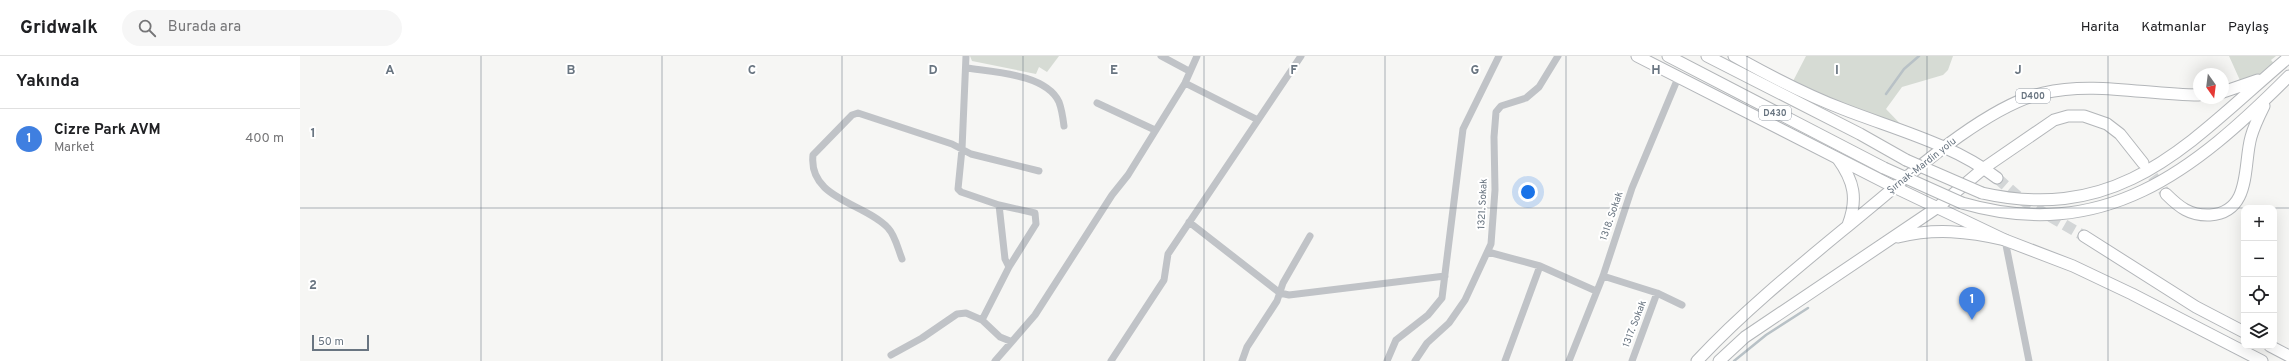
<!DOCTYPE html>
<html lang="tr">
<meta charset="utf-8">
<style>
:root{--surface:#fff;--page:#f6f6f6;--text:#202124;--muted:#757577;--line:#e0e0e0;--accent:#ce693d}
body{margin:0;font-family:Overpass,sans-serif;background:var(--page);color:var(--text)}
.controls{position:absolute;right:12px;bottom:12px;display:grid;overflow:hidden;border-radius:8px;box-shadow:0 4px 16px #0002}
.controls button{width:36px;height:36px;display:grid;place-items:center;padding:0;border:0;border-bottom:1px solid var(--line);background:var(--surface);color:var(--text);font:20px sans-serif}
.compass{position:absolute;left:1893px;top:12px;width:36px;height:36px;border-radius:50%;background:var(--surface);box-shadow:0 4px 16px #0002;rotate:166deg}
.scale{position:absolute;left:12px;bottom:10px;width:57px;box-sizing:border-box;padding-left:4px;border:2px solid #697581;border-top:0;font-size:11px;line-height:14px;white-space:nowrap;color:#697581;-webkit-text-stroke:3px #fff;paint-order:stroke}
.you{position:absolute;left:1228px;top:136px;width:14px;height:14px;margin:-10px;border:3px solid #fff;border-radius:50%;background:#1a73e8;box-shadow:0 0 0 6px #1a73e833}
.badge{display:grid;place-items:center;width:26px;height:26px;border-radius:50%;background:var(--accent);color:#fff;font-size:13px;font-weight:700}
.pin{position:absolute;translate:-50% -33px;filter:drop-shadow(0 1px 2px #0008)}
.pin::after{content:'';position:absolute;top:21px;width:14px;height:12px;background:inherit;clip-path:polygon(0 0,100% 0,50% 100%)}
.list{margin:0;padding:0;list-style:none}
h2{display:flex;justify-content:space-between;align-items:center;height:52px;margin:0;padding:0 16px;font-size:17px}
h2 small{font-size:13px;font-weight:400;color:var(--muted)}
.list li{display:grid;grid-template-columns:26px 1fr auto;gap:12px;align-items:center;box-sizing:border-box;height:60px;padding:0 16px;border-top:1px solid var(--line)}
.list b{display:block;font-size:15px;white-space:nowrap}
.list p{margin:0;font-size:13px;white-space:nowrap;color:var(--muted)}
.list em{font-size:13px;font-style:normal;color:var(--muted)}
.icon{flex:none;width:22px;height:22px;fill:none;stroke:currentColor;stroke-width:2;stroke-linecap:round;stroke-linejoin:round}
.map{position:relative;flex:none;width:1989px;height:305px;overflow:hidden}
header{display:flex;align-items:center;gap:24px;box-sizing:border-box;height:56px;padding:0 20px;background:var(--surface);border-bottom:1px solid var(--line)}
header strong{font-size:19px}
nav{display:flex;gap:22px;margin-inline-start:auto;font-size:14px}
.search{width:280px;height:36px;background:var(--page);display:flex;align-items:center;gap:10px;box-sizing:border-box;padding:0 14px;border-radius:22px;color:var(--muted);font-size:15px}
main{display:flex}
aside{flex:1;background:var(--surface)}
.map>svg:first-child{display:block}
.green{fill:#d6dbd4}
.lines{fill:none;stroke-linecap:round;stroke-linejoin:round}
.stream{stroke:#b8c1c6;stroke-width:2.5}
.primary-tunnel{stroke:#d3d6d7;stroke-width:11;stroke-dasharray:11 5.5;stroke-linecap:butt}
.trunk-tunnel{stroke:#d3d6d7;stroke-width:11;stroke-dasharray:11 5.5;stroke-linecap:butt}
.primary-casing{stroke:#b2b5b9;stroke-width:13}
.trunk-casing{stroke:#b3b6b9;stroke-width:13}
.minor{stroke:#c0c3c7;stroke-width:7}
.primary{stroke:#fff;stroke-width:11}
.trunk{stroke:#fff;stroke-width:11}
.trunk-bridge-casing{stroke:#b3b6b9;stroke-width:13;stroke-linecap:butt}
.trunk-bridge{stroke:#fff;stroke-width:11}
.grid{fill:none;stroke:#697581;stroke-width:1;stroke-opacity:0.55}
.labels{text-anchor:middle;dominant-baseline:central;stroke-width:4;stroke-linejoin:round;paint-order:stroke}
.shield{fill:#fff;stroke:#969ea7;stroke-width:1}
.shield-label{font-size:9px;font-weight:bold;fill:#697581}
.street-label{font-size:10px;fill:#697581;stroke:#fff}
.grid-label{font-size:13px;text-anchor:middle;font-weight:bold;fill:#697581;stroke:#fff;stroke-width:4;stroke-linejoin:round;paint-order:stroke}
</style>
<header>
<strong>Gridwalk</strong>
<div class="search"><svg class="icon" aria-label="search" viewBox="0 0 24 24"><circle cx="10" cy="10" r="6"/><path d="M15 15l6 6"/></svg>Burada ara</div>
<nav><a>Harita</a><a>Katmanlar</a><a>Paylaş</a></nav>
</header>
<main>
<aside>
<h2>Yakında<small></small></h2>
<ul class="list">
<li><span class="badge" style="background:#3f7fe0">1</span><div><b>Cizre Park AVM</b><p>Market</p></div><em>400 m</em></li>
</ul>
</aside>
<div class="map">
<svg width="1989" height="305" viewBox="0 0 1989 305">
<rect width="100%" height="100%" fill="#f6f6f4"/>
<path class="green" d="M670 0H759L747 16 739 11 736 18 672 5Z
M1506 0H1653L1648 14 1643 19 1602 31 1586 53 1611 79 1491 29Z
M1929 0H1976L1971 4 1977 11 1943 31Z"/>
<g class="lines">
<path class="stream" d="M1586 38 1604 13 1619 0
M1434 305 1466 279 1508 252"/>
<path class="primary-tunnel" d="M1697 122 1722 144 1784 180"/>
<path class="trunk-tunnel" d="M1843 107 1866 138"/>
<defs>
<path id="primary" d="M1337 0 1594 131 1705 184 1773 210 1832 238 1962 305
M1434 0C1468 19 1506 39 1543 53 1594 73 1653 88 1697 122
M1784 180 1896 251 1944 276
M1970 290 1989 300"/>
<path id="trunk" d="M1368 0 1584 112
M1407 0 1560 78 1606 104
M1923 36 1958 24
M1538 103C1554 125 1558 143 1548 169
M1682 137C1824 169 1892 83 1989 1
M1866 138C1879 151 1890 160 1910 159 1952 156 1943 109 1951 81 1954 70 1959 60 1964 50
M1662 147C1804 188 1894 115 1989 20
M1598 181C1634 172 1668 175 1705 184
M1397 305C1454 244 1521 193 1584 140 1624 106 1693 48 1743 37 1794 25 1847 39 1899 39
M1419 305 1445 281 1638 151 1684 112 1754 64 1768 60H1784L1807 68 1820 78 1843 107"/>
</defs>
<use href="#primary" class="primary-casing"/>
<use href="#trunk" class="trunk-casing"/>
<path class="minor" d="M666 0 662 93 658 133 661 136 699 149 735 157 736 168 709 211 682 264
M861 0 889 15
M667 12C693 16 746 18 759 46 762 54 763 62 764 70
M885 27 958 64
M797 47 855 74
M699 149 705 203 709 211
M889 166 980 237 989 239 1145 220
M1705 184 1729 305
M1188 196 1240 210 1296 235
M602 203C598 193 595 179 588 172 565 147 508 143 513 99L552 59 558 57 652 88 671 98 739 115
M1303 220 1357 237 1382 249
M591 299 622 282 657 258 666 257 682 264 700 281 710 285
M695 305 735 259 812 139 828 119 885 27 897 0
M811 305 864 224 868 198 1001 0
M942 305 947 291 977 245 983 227 1010 180
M1087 305 1096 284 1128 259 1142 242 1163 73 1199 0
M1115 305 1127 287 1149 267 1165 244 1191 188 1195 134 1194 81 1196 56 1201 50 1226 42 1239 31 1258 0
M1205 305 1240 210
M1269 305 1303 220 1332 132 1378 22
M1332 305 1357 237"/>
<use href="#primary" class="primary"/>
<use href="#trunk" class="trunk"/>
<defs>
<path id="trunk-bridge" d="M1606 104 1682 137
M1584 112 1662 147"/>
</defs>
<use href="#trunk-bridge" class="trunk-bridge-casing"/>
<use href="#trunk-bridge" class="trunk-bridge"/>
</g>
<path class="grid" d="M181 0V305M362 0V305M542 0V305M723 0V305M904 0V305M1085 0V305M1266 0V305M1447 0V305M1627 0V305M1808 0V305M0 152H1944M1974 152H1989"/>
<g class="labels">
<g class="shield">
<rect x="1716" y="33" width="34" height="14" rx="3"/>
<rect x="1459" y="50" width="32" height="14" rx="3"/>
</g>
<g class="shield-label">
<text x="1733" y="40">D400</text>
<text x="1475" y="57">D430</text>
</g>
<g class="street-label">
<text transform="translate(1622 110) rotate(-38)">Şırnak-Mardin yolu</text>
<text transform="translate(1183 148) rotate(-87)">1321. Sokak</text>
<text transform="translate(1312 160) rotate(-71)">1318. Sokak</text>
<text transform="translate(1335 268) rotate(-69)">1317. Sokak</text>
</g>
</g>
<g class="grid-label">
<text x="90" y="18">A</text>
<text x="271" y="18">B</text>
<text x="452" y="18">C</text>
<text x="633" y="18">D</text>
<text x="814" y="18">E</text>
<text x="994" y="18">F</text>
<text x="1175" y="18">G</text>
<text x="1356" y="18">H</text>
<text x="1537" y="18">I</text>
<text x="1718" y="18">J</text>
<text x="13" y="81">1</text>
<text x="13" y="233">2</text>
</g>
</svg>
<div class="controls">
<button>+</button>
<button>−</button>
<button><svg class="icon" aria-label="locate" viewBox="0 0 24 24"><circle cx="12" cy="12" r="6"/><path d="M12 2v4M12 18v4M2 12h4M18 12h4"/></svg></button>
<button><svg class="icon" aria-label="layers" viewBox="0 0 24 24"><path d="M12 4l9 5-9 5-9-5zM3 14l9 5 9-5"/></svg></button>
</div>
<svg class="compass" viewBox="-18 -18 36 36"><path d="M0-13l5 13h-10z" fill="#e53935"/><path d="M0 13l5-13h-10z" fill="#757577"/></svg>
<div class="scale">50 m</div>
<div class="you"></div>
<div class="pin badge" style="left:1672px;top:264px;background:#3f7fe0">1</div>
</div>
</main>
